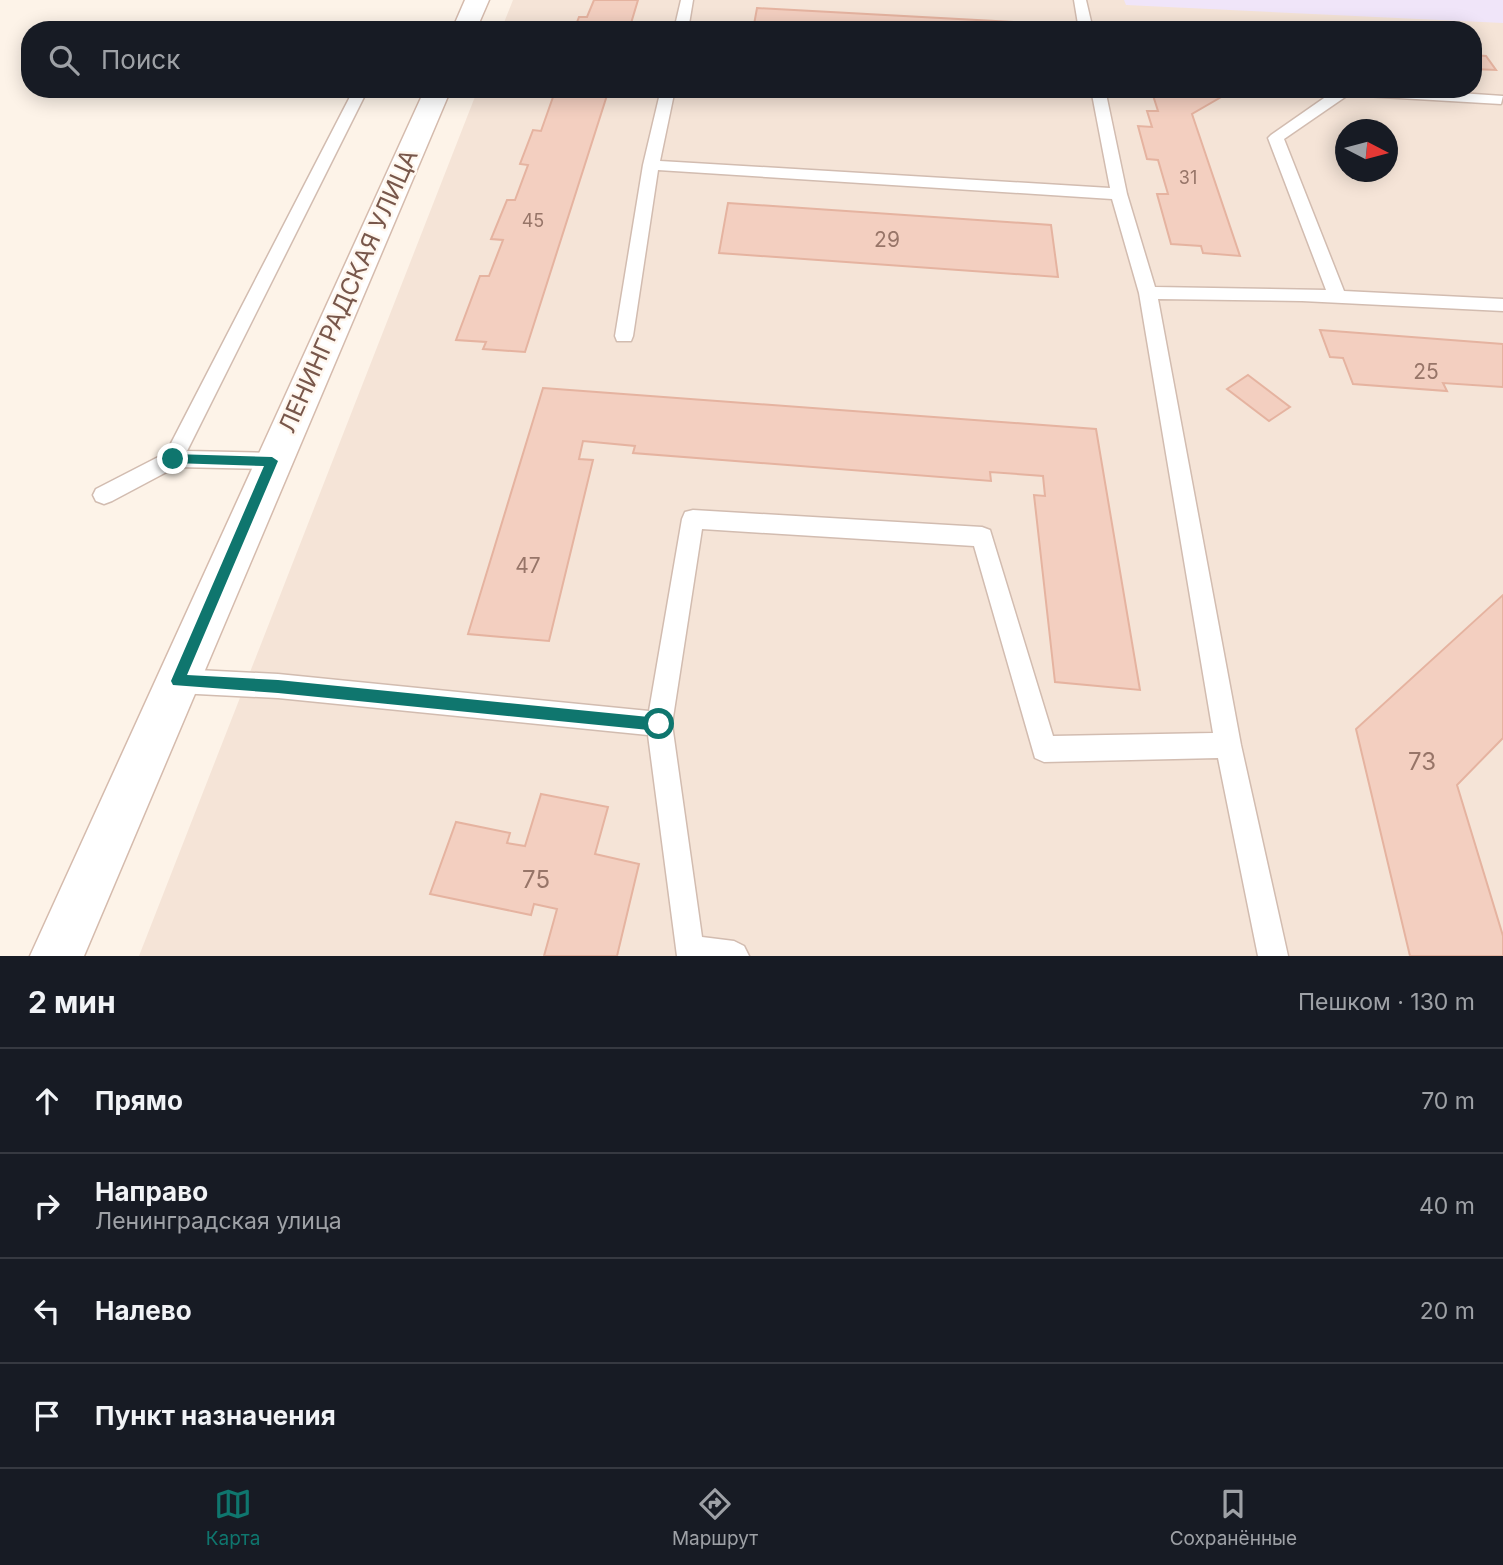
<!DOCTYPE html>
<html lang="ru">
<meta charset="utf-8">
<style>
:root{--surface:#171b24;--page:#242831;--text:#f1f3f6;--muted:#9ea1a6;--line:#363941;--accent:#0f766e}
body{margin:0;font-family:Inter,sans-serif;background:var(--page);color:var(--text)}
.compass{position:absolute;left:1335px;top:119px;width:63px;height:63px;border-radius:50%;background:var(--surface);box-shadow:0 4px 18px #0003;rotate:96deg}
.stop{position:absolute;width:21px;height:21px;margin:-16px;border:5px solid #0f766e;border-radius:50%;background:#fff}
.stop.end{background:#0f766e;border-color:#fff;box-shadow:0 2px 7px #0008}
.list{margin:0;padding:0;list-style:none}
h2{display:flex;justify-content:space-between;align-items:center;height:91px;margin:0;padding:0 28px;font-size:30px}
h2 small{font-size:23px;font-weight:400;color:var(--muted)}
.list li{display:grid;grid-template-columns:46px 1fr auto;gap:21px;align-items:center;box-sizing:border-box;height:105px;padding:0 28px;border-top:2px solid var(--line)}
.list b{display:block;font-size:26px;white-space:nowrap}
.list p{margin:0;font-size:23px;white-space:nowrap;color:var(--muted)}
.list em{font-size:23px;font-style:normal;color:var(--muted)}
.icon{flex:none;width:38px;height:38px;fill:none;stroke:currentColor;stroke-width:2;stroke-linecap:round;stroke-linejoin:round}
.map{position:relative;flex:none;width:1503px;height:956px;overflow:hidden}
.search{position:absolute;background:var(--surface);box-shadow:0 4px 18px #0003;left:21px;right:21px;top:21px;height:77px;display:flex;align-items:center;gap:18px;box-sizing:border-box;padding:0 24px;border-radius:28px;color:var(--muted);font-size:26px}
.sheet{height:511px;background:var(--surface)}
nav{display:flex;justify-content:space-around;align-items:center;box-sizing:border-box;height:98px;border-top:2px solid var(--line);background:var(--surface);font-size:19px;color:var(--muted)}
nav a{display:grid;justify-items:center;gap:4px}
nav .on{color:var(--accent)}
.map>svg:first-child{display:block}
.residential{fill:#f5e4d7;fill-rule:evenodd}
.education{fill:#f0e5f9}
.building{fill:#f3cfc0;stroke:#e5b3a0;stroke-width:2}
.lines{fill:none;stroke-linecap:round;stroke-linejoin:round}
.lane-casing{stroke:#d2bcb0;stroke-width:3}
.secondary-casing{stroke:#d5bbad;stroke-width:3}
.lane{fill:#fff;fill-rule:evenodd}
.secondary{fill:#fff;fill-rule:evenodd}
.route{fill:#0f766e}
.labels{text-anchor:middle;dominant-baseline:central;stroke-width:5;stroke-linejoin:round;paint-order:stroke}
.far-number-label{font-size:18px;fill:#977568}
.number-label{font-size:21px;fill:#977568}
.street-label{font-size:24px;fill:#78574b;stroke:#fff7ef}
.near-number-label{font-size:24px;fill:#977568}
</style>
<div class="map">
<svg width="1503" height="956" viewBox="0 0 1503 956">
<rect width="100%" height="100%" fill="#fdf3e8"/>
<path class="residential" d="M513 0H1503V956H139L478 89H1473V30H501ZM1346 130H1388V172H1346Z"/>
<path class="education" d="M1124 0H1503V23L1126 5Z"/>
<path class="building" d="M594 0H638L629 30H574L579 17H587Z
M757 8 1013 22 1014 30H753Z
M1473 55 1486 56 1496 70 1473 69Z
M548 89H609L525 352 483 349 486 342 456 340 480 276H489L503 240 491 239 507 200H515L528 165 520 164 533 130 541 131 553 97H545Z
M1151 89H1235L1192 114 1240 256 1203 253 1201 246 1171 244 1157 194H1168L1158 160 1147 159 1138 126 1152 127 1147 111H1158Z
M728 203 1051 225 1058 277 719 253Z
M1320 330 1503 344V387L1443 383 1447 391 1353 384 1343 358 1330 357Z
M1248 375 1290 407 1269 421 1227 389Z
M543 388 1096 429 1140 690 1055 682 1034 495 1045 496 1043 476 990 472 991 481 633 453 635 446 583 441 579 459 593 460 549 641 468 634Z
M1503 595V738L1457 785 1503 936V956H1410L1356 729Z
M541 794 608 807 595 854 639 864 617 956H544L557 909 534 904 531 915 430 894 456 822 510 833 507 843 525 846Z"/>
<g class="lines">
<defs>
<path id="lane" d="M681 0H693L688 30H674Z
M1074 0H1086L1093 30H1079Z
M354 89H368L187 451 272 453 279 455 282 461 279 467 272 469 176 467 112 501 104 504 96 501 93 495 96 489 166 453Z
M661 89H675L660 161 1110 188 1091 89H1105L1127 194 1155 287 1326 290 1268 138 1271 135 1337 89H1401L1503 96 1501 104 1348 95 1284 139 1344 291 1503 299V311L1302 301 1158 299 1241 745 1288 956H1258L1218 758 1044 762 1035 758 974 546 702 529 672 724 702 937 734 941 744 946 749 956H677L648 735 278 698 177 693 168 689 165 681 168 673 177 669 278 674 649 711 682 519 685 512 693 510 982 527 990 530 1053 736 1213 733 1139 293 1112 199 658 170 633 336 631 341H617L615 336 643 165Z"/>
<path id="secondary" d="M465 0H489L476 30H452Z
M425 89H451L84 956H30Z"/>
</defs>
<use href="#lane" class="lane-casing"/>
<use href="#secondary" class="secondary-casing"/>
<use href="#lane" class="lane"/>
<use href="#secondary" class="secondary"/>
</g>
<path class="route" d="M173 454 272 457 278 461 187 675 278 680 659 718 664 720V729L659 731 278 693 173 685 171 681 264 466 173 463 167 459Z"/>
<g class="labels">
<g class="far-number-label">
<text x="1188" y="177">31</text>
<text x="533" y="220">45</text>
</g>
<g class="number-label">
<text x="887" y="239">29</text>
<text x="1426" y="371">25</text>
<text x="528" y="565">47</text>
</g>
<g class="street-label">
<text transform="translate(348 291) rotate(-66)">ЛЕНИНГРАДСКАЯ УЛИЦА</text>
</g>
<g class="near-number-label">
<text x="1422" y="761">73</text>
<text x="536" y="879">75</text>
</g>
</g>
</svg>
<svg class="compass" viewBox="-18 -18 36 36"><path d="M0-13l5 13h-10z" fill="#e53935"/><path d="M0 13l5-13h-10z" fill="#9ea1a6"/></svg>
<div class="stop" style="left:659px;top:724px"></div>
<div class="stop end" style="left:173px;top:459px"></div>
<div class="search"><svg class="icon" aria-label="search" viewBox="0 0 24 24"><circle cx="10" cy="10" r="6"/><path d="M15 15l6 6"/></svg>Поиск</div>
</div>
<section class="sheet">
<h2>2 мин<small>Пешком · 130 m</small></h2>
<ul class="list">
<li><svg class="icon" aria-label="ahead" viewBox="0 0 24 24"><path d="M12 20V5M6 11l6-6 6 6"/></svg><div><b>Прямо</b></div><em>70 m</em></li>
<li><svg class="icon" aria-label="right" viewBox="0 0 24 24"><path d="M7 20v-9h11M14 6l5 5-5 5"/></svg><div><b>Направо</b><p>Ленинградская улица</p></div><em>40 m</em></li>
<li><svg class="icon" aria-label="left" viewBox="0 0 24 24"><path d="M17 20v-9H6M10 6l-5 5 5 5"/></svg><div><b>Налево</b></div><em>20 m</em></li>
<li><svg class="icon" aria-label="arrive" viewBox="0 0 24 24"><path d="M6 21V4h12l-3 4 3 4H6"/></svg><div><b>Пункт назначения</b></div></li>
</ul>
</section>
<nav>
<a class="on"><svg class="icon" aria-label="map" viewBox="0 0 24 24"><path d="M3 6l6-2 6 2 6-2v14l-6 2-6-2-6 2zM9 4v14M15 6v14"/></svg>Карта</a>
<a><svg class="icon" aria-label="directions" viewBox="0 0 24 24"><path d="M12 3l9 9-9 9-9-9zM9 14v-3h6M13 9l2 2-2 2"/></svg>Маршрут</a>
<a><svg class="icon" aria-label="saved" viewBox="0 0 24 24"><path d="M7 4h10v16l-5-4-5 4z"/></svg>Сохранённые</a>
</nav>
